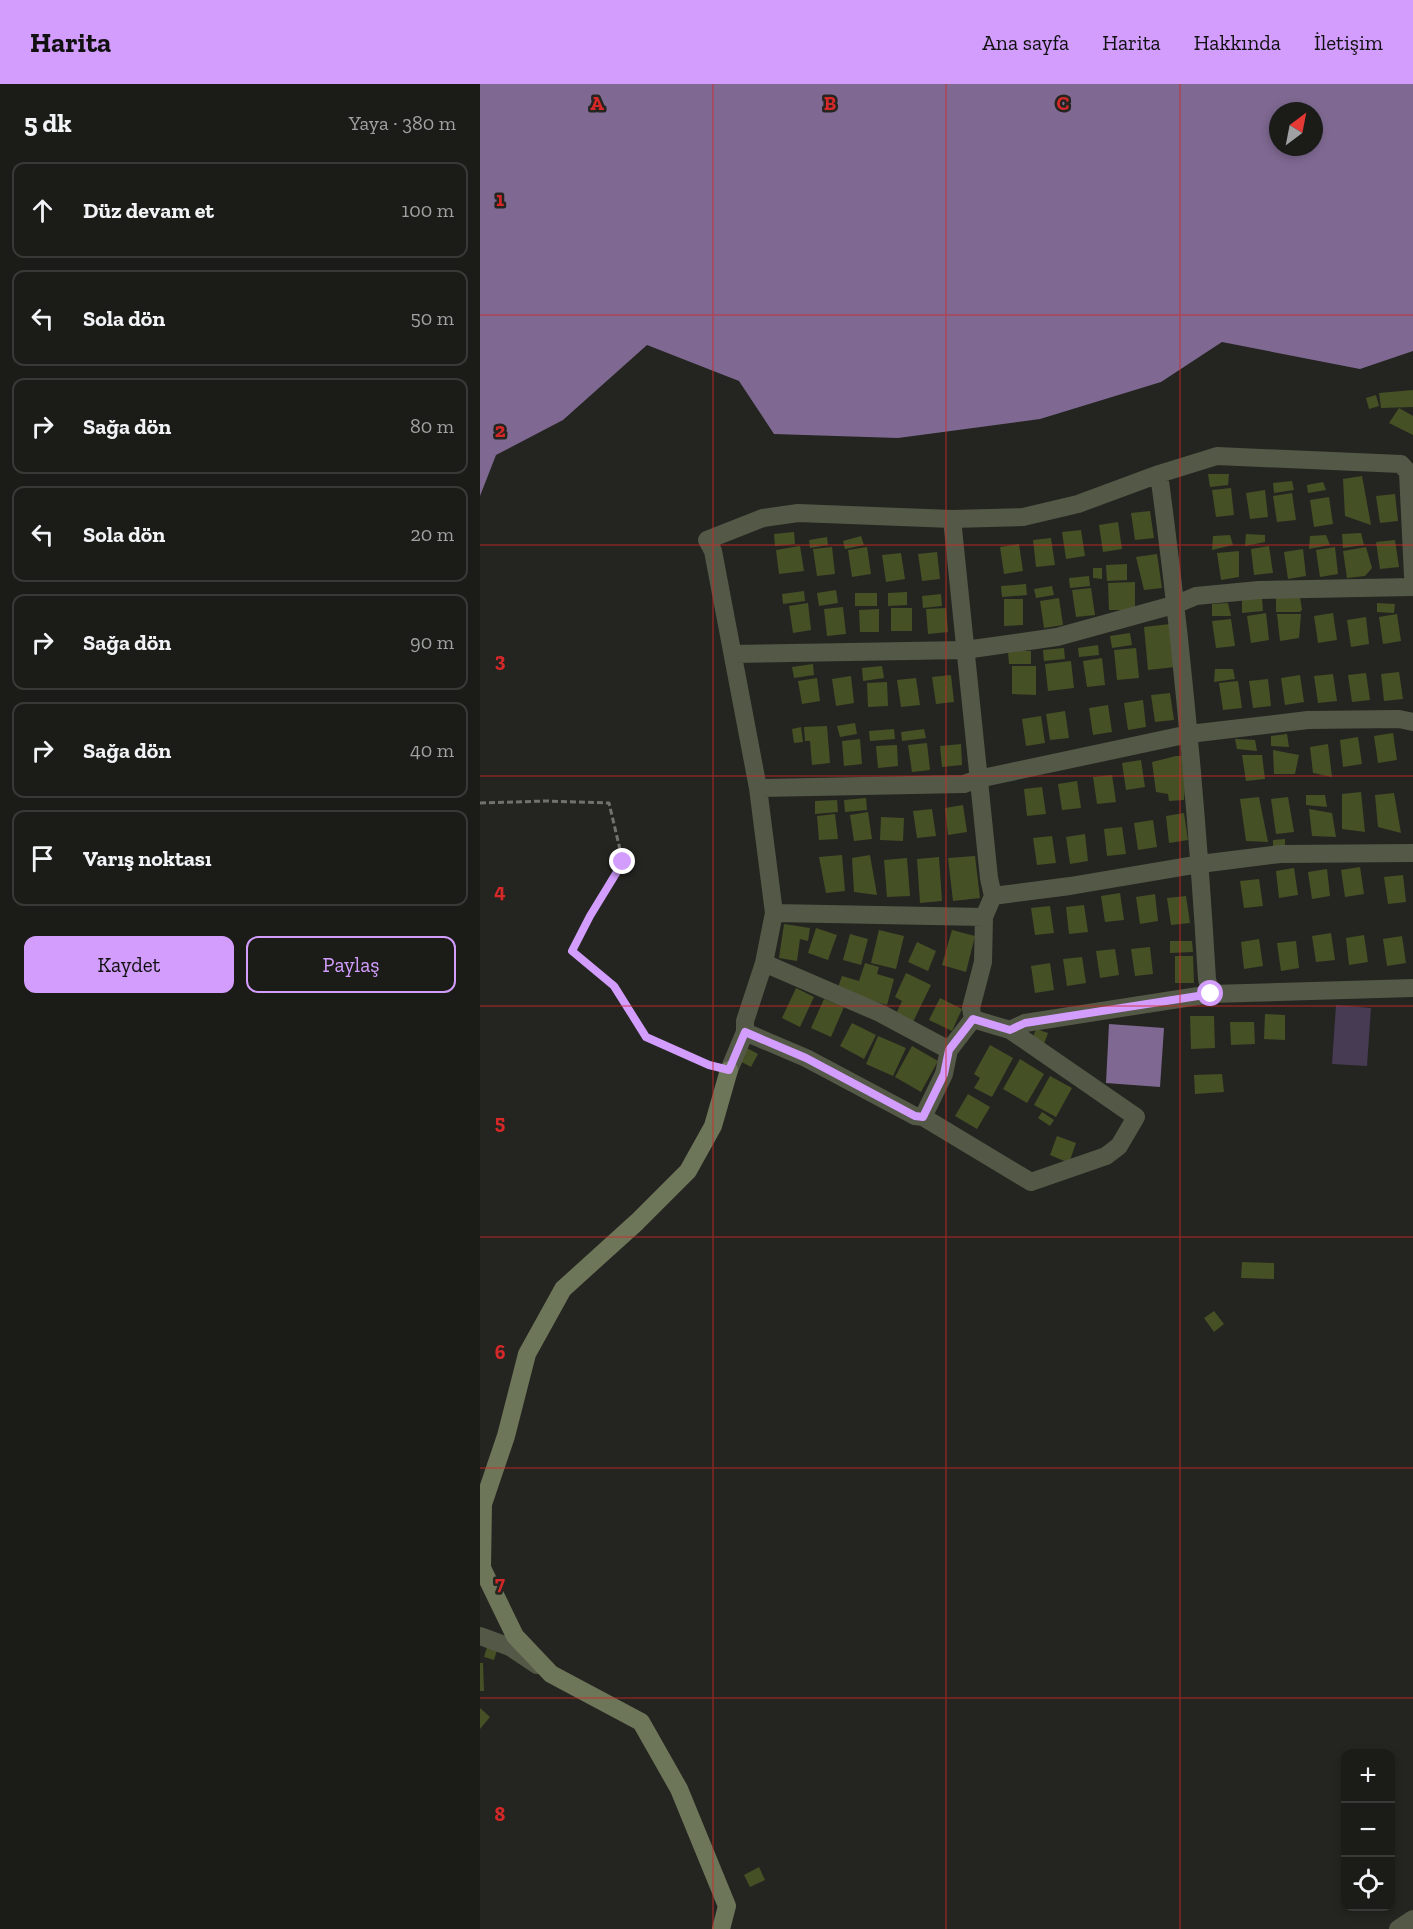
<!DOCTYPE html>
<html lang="tr">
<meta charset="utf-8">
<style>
:root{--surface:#1b1c18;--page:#242521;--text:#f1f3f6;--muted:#a0a1a2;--line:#393a37;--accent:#d29dfd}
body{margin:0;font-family:"Zilla Slab",serif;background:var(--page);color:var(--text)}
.controls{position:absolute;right:18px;bottom:18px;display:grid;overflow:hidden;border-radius:12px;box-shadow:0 3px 9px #0003}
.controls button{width:54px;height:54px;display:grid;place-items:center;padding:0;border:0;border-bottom:2px solid var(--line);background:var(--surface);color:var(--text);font:30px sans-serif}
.compass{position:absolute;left:789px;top:18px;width:54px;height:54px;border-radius:50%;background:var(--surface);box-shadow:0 3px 9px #0003;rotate:32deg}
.stop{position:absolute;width:18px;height:18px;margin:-14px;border:4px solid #d29dfd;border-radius:50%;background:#fff}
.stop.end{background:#d29dfd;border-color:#fff;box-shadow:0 2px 6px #0008}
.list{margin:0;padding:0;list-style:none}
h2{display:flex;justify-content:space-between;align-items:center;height:78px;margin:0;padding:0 24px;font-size:26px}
h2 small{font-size:20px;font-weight:400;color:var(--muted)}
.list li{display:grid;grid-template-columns:39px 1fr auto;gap:18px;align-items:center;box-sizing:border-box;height:96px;margin:0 12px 12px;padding:0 12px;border:2px solid var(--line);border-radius:12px}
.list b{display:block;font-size:22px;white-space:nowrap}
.list em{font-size:20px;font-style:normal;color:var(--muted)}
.actions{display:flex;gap:12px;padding:18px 24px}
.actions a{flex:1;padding:14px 0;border:2px solid var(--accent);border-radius:12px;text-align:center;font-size:21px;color:var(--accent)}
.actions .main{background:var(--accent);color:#111}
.icon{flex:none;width:33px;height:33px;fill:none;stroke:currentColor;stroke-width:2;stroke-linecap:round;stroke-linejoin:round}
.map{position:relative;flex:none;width:933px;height:1845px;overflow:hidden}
header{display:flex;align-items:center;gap:36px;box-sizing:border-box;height:84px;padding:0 30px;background:var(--accent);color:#111}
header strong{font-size:28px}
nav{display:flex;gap:33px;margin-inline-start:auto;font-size:21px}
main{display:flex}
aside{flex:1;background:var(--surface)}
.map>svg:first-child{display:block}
.green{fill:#473a53}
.water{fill:#7f6992;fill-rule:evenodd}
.building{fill:#455025}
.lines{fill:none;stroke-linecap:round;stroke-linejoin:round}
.path{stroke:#70726d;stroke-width:3;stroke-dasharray:6 3;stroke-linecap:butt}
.street{stroke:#535946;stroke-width:18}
.secondary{stroke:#6d7658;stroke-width:18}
.route{stroke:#d29dfd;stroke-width:8}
.grid{fill:none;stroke:#d62828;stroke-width:1.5;stroke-opacity:0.55}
.grid-label{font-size:20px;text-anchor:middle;font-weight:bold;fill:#d62828;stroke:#242520;stroke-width:5;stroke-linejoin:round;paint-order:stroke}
</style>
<header>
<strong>Harita</strong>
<nav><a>Ana sayfa</a><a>Harita</a><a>Hakkında</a><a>İletişim</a></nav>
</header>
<main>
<aside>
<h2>5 dk<small>Yaya · 380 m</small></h2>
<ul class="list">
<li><svg class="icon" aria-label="ahead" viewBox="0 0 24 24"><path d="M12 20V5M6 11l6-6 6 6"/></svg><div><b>Düz devam et</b></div><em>100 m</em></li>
<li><svg class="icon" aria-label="left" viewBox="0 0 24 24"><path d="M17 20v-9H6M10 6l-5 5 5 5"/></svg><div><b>Sola dön</b></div><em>50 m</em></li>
<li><svg class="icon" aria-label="right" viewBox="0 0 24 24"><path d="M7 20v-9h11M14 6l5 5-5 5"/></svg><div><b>Sağa dön</b></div><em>80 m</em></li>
<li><svg class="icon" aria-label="left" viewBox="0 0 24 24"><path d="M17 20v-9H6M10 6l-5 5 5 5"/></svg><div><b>Sola dön</b></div><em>20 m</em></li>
<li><svg class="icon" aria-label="right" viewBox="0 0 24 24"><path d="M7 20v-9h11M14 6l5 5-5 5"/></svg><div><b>Sağa dön</b></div><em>90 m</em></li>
<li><svg class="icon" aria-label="right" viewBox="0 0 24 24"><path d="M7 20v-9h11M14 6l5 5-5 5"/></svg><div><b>Sağa dön</b></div><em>40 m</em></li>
<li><svg class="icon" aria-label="arrive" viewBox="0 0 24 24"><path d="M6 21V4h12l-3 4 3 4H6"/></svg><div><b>Varış noktası</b></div></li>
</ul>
<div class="actions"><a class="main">Kaydet</a><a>Paylaş</a></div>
</aside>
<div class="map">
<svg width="933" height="1845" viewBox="0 0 933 1845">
<rect width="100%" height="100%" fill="#242520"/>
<path class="green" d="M856 921 891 924 887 982 852 980Z"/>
<path class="water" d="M0 0H933V267L880 285 742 258 681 298 560 335 418 354 294 350 259 297 167 261 83 336 16 371 0 412ZM798 27H834V63H798Z
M629 940 684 944 680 1003 626 999Z"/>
<path class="building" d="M933 306V323L901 324 899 309Z
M896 311 899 322 889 325 886 314Z
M919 324 933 332V351L909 339Z
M728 390H749L748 401 730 403Z
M882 392 891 441 865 432 863 395Z
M812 397 814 406 794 409 793 399Z
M843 398 846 406 828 409 827 401Z
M751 404 754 431 736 433 732 406Z
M785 406 788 433 770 435 766 409Z
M812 409 816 436 797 438 793 412Z
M915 410 918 437 900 439 896 412Z
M849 413 853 440 834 443 830 416Z
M670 427 674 454 655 456 651 429Z
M638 438 642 465 623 468 619 441Z
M601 446 605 472 586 475 582 448Z
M314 448 315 460 295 462 294 450Z
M881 449 884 461 863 464 862 450Z
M766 450 785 451V458L765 462Z
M750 451 753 461 732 466 733 452Z
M846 451 850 461 829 465 830 452Z
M381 452 384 461 365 465 363 457Z
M347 453 348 461 330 464 329 456Z
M571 454 575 481 556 483 553 456Z
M915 456 919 483 900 485 896 458Z
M539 460 543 487 524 490 520 463Z
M320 462 324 487 299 490 296 466Z
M789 462 793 489 774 491 771 465Z
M352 463 355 490 337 492 333 465Z
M387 463 391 490 372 493 368 466Z
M855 463 858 490 840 493 836 466Z
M886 463 892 484 885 492 867 494 863 467Z
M823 465 826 492 808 495 804 468Z
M759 467V493L741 496 737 469Z
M457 468 460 495 442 497 438 470Z
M421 469 425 495 406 498 402 471Z
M677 470 682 504 664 506 656 473Z
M647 480V496L627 497 626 481Z
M613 484H622V495L613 494Z
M609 492 610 502 590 504 589 494Z
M655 498V526H629L628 499Z
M546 500 547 511 522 513 521 502Z
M572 502 574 511 556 514 554 505Z
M611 504 615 531 596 533 592 506Z
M356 506 358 519 339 522 337 509Z
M324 507 325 517 303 520 302 510Z
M427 508V521L408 522V509Z
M375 509H397V522H375Z
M461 510 462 522 443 524 442 512Z
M762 512 782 514 783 527 762 529Z
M796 512 820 513 822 526 820 528H796Z
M579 514 583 541 564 544 560 517Z
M524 515H543V541L524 542Z
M328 519 331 546 313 549 309 522Z
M748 519 751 532H732V520Z
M897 519 915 520 914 529 897 528Z
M363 523 366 550 347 552 344 525Z
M411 524H432V547H411Z
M466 524 468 548 448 550 446 525Z
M399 525V548H380L379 526Z
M786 529 789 556 771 559 767 532Z
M853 529 857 556 838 559 834 532Z
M797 530H821L819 554 800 557Z
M917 530 921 557 903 560 899 533Z
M886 533 889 560 871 563 867 536Z
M751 535 755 562 736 564 732 537Z
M690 540 695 583 668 586 664 543Z
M650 549 652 561 632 564 630 552Z
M618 561 619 571 599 573 598 564Z
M584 564 585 575 564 577 563 566Z
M656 564 659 594 637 596 634 566Z
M528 567H551V580H529Z
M622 574 625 601 607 603 603 577Z
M591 577 594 604 568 607 565 580Z
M333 580 334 591 314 594 312 583Z
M402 582 404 594 383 597 382 584Z
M532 582H556V611L532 610Z
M735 585H753L755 595 734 598Z
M919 588 923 615 904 617 901 590Z
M886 589 890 616 872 618 868 591Z
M853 590 857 617 838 619 834 592Z
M471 591 474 618 456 620 452 593Z
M820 591 824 618 805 621 801 594Z
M371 592 374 619 356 622 352 595Z
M337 594 340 617 322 620 318 597Z
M436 594 440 621 421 623 417 596Z
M788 595 791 622 773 624 769 597Z
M758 597 762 624 743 626 739 599Z
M407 598 408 622 388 623 387 599Z
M690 609 694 636 675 638 671 611Z
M663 616 666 643 648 646 644 619Z
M628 621 632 648 613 651 609 624Z
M585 627 589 654 570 656 566 630Z
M561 632 565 659 546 662 542 635Z
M375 639 377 650 360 653 357 642Z
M347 642 350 679 332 681 330 657H325L324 643Z
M321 643 323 658 314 659 312 645Z
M414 645 415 655 390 657 389 647Z
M444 645 446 654 422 657 421 648Z
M913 649 917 676 898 679 894 652Z
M807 650 809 663 791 662V652Z
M878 653 882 680 863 683 860 656Z
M380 655 382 680 364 682 362 657Z
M755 655 775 656 777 667 757 665Z
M447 659 450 686 432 688 428 661Z
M481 660 482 681 462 683 460 662Z
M848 660 852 693 833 689 830 663Z
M417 661 418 682 398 684 396 662Z
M793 666 819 671 815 690H794Z
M762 671H782L785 695 766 697Z
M696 672H703L706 692 704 716 689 717 688 710 676 708 672 678Z
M661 676 665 703 646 706 642 679Z
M632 691 636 718 617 720 613 693Z
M597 697 601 724 582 726 578 700Z
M562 703 566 730 547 732 544 705Z
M881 708 885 748 862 745V710Z
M914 709 921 749 898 743 895 711Z
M826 711H845L847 723 826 721Z
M779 713 788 758 766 757 760 715Z
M808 713 814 748 796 750 791 715Z
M386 714 387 726 365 728 364 716Z
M357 716 358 728 335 730V717Z
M483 721 487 748 468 751 465 724Z
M452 725 456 752 437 754 433 727Z
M829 725 852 729 856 753 832 752Z
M388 728 392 755 374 757 370 731Z
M704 729 708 756 689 759 686 732Z
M355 730 358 755 339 756 337 732Z
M401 733 424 734 423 757 400 756Z
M673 736 677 763 658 766 654 739Z
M642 743 646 770 627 772 624 745Z
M605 750 608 777 590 780 586 753Z
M572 752 576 779 557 781 553 754Z
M805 755V763L793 764V756Z
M362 771 365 807 346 809 339 773Z
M390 771 397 811 374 808 372 774Z
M495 772 500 814 473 817 468 774Z
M459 773 462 817 440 819 437 775Z
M427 774 430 812 407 813 404 776Z
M880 783 884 810 865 813 861 786Z
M814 784 818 811 799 814 796 787Z
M847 785 850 812 832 815 828 788Z
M923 791 926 818 908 820 904 793Z
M779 795 783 822 764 824 760 797Z
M640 809 644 836 625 838 621 812Z
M675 810 678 837 660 840 656 813Z
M706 812 710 839 691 841 687 814Z
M604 821 608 848 589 850 586 823Z
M570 822 574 849 555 851 551 824Z
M304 840 330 844 328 857 320 855 317 877 299 874Z
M336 844 357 851 348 876 328 869Z
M399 846 424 852 416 885 391 879Z
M472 846 495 852 486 888 462 881Z
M851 849 855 876 836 878 832 852Z
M370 850 388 855 381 881 363 876Z
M884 851 888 878 869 881 866 854Z
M922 852 926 879 907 882 903 855Z
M779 855 783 882 764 885 761 858Z
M690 857H712L713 868 690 869Z
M816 857 819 884 801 887 797 859Z
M437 858 456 867 448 887 428 878Z
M670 863 673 890 655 892 651 865Z
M635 865 639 891 620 894 616 867Z
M695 872H713L714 899H695Z
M602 873 606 899 587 902 583 875Z
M385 879 399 883 397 890 414 895 407 921 357 906 362 892 379 897Z
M570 879 574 906 555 909 551 882Z
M426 889 451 901 432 940 415 932 422 917 415 913Z
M316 904 334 913 320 943 302 934Z
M460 914 482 925 472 947 449 936Z
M344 915 364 923 351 953 331 944Z
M785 930 805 931V956L784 955Z
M710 932H734L735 964 711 965Z
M750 938H774L775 960 751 961Z
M372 939 396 951 384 975 360 962Z
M556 945 568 949 564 960 552 955Z
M398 952 426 964 413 992 386 980Z
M510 961 533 974 512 1013 494 1004 500 994 494 990Z
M432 962 458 977 441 1008 415 993Z
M265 963 278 970 271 983 258 976Z
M540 975 564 990 547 1019 523 1005Z
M742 990 744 1008 715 1010 714 991Z
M570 992 592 1004 576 1033 554 1021Z
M488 1010 510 1023 497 1045 475 1032Z
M562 1028 574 1036 570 1042 558 1034Z
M577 1052 596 1059 589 1079 570 1071Z
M762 1178 794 1179V1195L761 1194Z
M734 1227 744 1240 734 1248 724 1234Z
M7 1563 17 1566 14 1576 4 1573Z
M0 1579H3L4 1607H0Z
M0 1624 10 1633 0 1645Z
M279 1783 285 1796 270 1803 264 1791Z"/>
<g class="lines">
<path class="path" d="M0 719 66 717 129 719 143 778 110 832 92 867 133 902 166 953 233 982"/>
<path class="street" d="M679 390C702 559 717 726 727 895L731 910
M253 570 485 566 577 553 697 520 716 512 779 506 933 503
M278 704 484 700 498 695 709 650 828 636 919 635 933 638
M513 812 590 802 720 780 800 770 933 769
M294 829 504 833
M284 879 400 929 469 966
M530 946 545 939 731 910 933 904
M265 948 326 974 435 1032 443 1033 551 1098 626 1072 639 1062 656 1033 530 946 493 935
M249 986 265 948V937L284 879 294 829 278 704 233 467 227 456 283 434 318 429 472 435 543 433 598 420 679 390 737 372 921 380 928 388 933 492
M443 1033 464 990 469 966 493 935 491 924 503 878 504 833 513 812 509 794 472 435
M0 1552 30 1563 57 1581
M918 1845 933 1835"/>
<path class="secondary" d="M241 1845 247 1822 199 1705 161 1638 71 1590 35 1552 2 1484 3 1420 26 1352 47 1270 83 1205 157 1138 208 1087 233 1042 249 986"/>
</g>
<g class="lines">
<path class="route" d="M143 778 110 832 92 867 134 902 166 953 229 981 249 986 265 948 326 974 435 1032 443 1033 464 990 469 966 493 935 530 946 545 939 731 910"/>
</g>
<path class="grid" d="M233 0V1845M466 0V1845M700 0V1845M0 231H933M0 461H933M0 692H933M0 922H933M0 1153H933M0 1384H933M0 1614H933"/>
<g class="grid-label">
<text x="117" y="26">A</text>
<text x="350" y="26">B</text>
<text x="583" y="26">C</text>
<text x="20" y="122">1</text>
<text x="20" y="353">2</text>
<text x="20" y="583">3</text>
<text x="20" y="814">4</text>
<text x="20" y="1045">5</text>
<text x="20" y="1275">6</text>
<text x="20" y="1506">7</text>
<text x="20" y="1737">8</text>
</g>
</svg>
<div class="controls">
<button>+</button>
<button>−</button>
<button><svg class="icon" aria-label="locate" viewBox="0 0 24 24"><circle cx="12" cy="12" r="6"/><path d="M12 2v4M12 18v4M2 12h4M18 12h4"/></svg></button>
</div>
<svg class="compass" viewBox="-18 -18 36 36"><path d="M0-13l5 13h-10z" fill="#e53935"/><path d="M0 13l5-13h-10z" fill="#a0a1a2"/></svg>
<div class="stop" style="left:731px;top:910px"></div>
<div class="stop end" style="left:143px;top:778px"></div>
</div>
</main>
